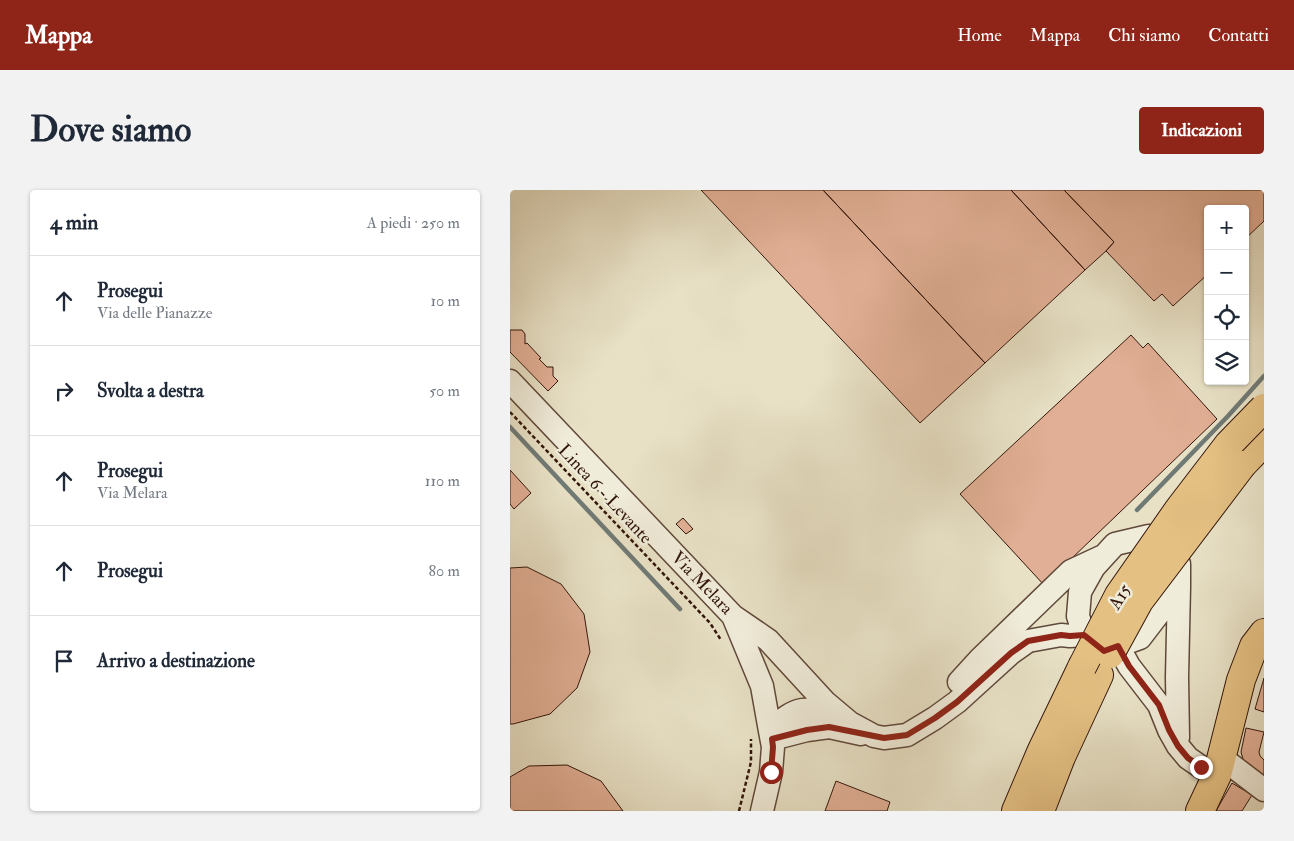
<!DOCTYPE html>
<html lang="it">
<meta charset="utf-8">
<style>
:root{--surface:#fff;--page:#f2f2f3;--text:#1f2937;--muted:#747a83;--line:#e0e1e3;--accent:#8f2418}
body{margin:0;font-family:"IM FELL Double Pica",serif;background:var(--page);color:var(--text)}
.controls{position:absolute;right:15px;top:15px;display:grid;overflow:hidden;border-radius:5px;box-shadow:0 1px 4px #0004}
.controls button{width:45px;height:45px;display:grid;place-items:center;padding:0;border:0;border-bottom:1px solid var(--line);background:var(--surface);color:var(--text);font:25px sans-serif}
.stop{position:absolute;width:15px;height:15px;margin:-11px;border:4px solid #8f2418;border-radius:50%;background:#fff}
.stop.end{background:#8f2418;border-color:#fff;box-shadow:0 1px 5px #0008}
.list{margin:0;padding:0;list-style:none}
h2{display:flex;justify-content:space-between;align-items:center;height:65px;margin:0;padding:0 20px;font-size:21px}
h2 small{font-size:16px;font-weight:400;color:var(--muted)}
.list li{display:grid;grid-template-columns:32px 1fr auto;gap:15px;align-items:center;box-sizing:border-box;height:90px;padding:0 20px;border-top:1px solid var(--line)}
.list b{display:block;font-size:19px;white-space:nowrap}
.list p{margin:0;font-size:16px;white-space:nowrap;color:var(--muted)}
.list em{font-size:16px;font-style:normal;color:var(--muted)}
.icon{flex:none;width:28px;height:28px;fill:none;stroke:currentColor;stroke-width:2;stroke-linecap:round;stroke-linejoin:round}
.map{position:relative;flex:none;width:754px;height:621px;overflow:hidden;border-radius:5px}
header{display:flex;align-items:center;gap:30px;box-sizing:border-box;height:70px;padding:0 25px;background:var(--accent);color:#fff}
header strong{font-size:24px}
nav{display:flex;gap:28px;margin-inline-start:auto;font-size:18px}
.intro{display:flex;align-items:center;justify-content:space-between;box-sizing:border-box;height:120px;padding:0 30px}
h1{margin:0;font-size:35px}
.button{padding:12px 22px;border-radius:5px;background:var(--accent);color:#fff;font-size:18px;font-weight:700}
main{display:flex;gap:30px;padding:0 30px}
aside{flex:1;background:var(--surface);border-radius:5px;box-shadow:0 1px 4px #0004}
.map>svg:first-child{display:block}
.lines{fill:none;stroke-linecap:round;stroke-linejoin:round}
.stream{stroke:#707a75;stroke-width:4.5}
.building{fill:#e1af95;stroke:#33160b}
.minor-casing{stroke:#60493a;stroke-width:25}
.major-casing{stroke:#33160b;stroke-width:30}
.highway-casing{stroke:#33160b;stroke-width:30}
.path{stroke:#33160b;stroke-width:2.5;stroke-dasharray:4 2.5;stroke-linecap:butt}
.minor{stroke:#f0ecda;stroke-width:22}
.major{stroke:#e4c083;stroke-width:28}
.highway{stroke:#e4c083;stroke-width:28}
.highway-bridge-casing{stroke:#33160b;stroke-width:30;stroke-linecap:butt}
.highway-bridge{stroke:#e4c083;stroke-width:28}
.route{stroke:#8f2418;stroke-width:6}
.labels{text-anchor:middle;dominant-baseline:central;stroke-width:5;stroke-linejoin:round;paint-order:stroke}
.street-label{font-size:18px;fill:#33160b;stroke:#f0ecda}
</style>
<header>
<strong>Mappa</strong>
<nav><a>Home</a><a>Mappa</a><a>Chi siamo</a><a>Contatti</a></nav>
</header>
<div class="intro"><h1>Dove siamo</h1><a class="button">Indicazioni</a></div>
<main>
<aside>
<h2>4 min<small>A piedi · 250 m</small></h2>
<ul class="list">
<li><svg class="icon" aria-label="ahead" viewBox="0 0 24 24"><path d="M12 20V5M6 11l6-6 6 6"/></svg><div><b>Prosegui</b><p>Via delle Pianazze</p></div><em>10 m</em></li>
<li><svg class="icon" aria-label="right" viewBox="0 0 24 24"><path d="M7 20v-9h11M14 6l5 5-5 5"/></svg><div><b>Svolta a destra</b></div><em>50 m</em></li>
<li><svg class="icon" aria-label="ahead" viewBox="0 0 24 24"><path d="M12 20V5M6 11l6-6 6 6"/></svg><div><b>Prosegui</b><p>Via Melara</p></div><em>110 m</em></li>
<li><svg class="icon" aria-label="ahead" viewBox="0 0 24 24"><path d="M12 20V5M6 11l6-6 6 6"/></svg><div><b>Prosegui</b></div><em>80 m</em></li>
<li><svg class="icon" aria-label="arrive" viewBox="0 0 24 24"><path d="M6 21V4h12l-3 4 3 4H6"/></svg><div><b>Arrivo a destinazione</b></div></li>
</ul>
</aside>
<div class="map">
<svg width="754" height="621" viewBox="0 0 754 621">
<rect width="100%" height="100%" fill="#e8e1c6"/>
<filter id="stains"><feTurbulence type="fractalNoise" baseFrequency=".004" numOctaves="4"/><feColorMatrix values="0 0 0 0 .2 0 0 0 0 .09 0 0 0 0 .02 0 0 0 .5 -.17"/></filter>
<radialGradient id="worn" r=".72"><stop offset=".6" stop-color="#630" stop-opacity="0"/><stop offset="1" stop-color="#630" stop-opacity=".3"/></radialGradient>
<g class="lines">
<path class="stream" d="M0 237 170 419
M627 320 718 226 754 186"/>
</g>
<path class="building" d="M191 0H313L475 173 410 233Z
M313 0H501L575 80 475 173Z
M501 0H554L604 52 596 61 575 80Z
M554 0H754V31L735 49V19H698V84L663 116 652 104 644 111 596 61 604 52Z
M0 140H12L15 144V154L17 153 31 168 29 169 37 177H43V186L48 191 38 201 0 162Z
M621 145 633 158 638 153 707 229 534 395 450 304Z
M0 280 21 303 4 319 0 314Z
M173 328 183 339 176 344 166 334Z
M17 377 51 394 74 424 80 462 67 498 40 524 3 534H0V378Z
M754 488V522L745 519Z
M736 538 754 542 749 562 750 566 754 570V584L748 590 735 576 731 562Z
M57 575 91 591 113 621H0V587L19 576Z
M326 591 380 612 377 621H315Z
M722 593 742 605 732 621H706Z"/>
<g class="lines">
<defs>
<path id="minor" d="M0 191 223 426 258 450 315 512 340 533 364 546 374 548 397 545 425 528 447 512 501 463 518 451 551 445 560 446 574 445
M639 346 669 374V397L630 448 594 461 574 445 568 426 570 402 584 377 605 354Z
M223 426 252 496 260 541 263 557 261 582 252 621
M608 456 619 476 649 515 659 540 668 556 678 568 691 577 707 585
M449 492 470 469 561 381 591 367
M260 541C287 515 296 515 330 529
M668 548 667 487 669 397
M262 549 297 540 319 537 351 544
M712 568 754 600"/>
<path id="major" d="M690 621 707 585 731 490 744 456 754 443"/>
<path id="highway" d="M732 275 754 252
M506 621 532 560 572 477
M530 621 551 567 589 485"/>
</defs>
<use href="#minor" class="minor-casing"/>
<use href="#major" class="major-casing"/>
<use href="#highway" class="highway-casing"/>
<path class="path" d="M0 222 200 433 211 450
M229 621 241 572V549"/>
<use href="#minor" class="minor"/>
<use href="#major" class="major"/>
<use href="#highway" class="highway"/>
<defs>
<path id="highway-bridge" d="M600 464 629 411 732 275
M572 477 609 405 669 319 718 255 754 218"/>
</defs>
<use href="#highway-bridge" class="highway-bridge-casing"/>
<use href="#highway-bridge" class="highway-bridge"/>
</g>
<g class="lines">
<path class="route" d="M261 582 263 557 262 549 297 540 319 537 374 548 397 545 425 528 447 512 501 463 518 451 551 445 560 446 574 445 594 461 608 456 619 476 649 515 659 540 668 556 678 568 691 577"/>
</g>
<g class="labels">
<g class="street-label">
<text transform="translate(95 304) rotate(47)">Linea 6 - Levante</text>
<text transform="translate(192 393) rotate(46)">Via Melara</text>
<text transform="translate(610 407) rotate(-59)">A15</text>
</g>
</g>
<rect width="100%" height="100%" filter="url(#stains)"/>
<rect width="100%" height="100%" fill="url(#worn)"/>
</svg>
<div class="controls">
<button>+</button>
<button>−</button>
<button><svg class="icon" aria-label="locate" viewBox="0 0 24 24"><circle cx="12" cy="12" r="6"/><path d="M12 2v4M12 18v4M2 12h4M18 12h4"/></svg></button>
<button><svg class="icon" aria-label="layers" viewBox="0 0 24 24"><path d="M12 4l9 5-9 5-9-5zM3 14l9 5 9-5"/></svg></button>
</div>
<div class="stop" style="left:261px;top:582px"></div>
<div class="stop end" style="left:691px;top:577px"></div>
</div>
</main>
